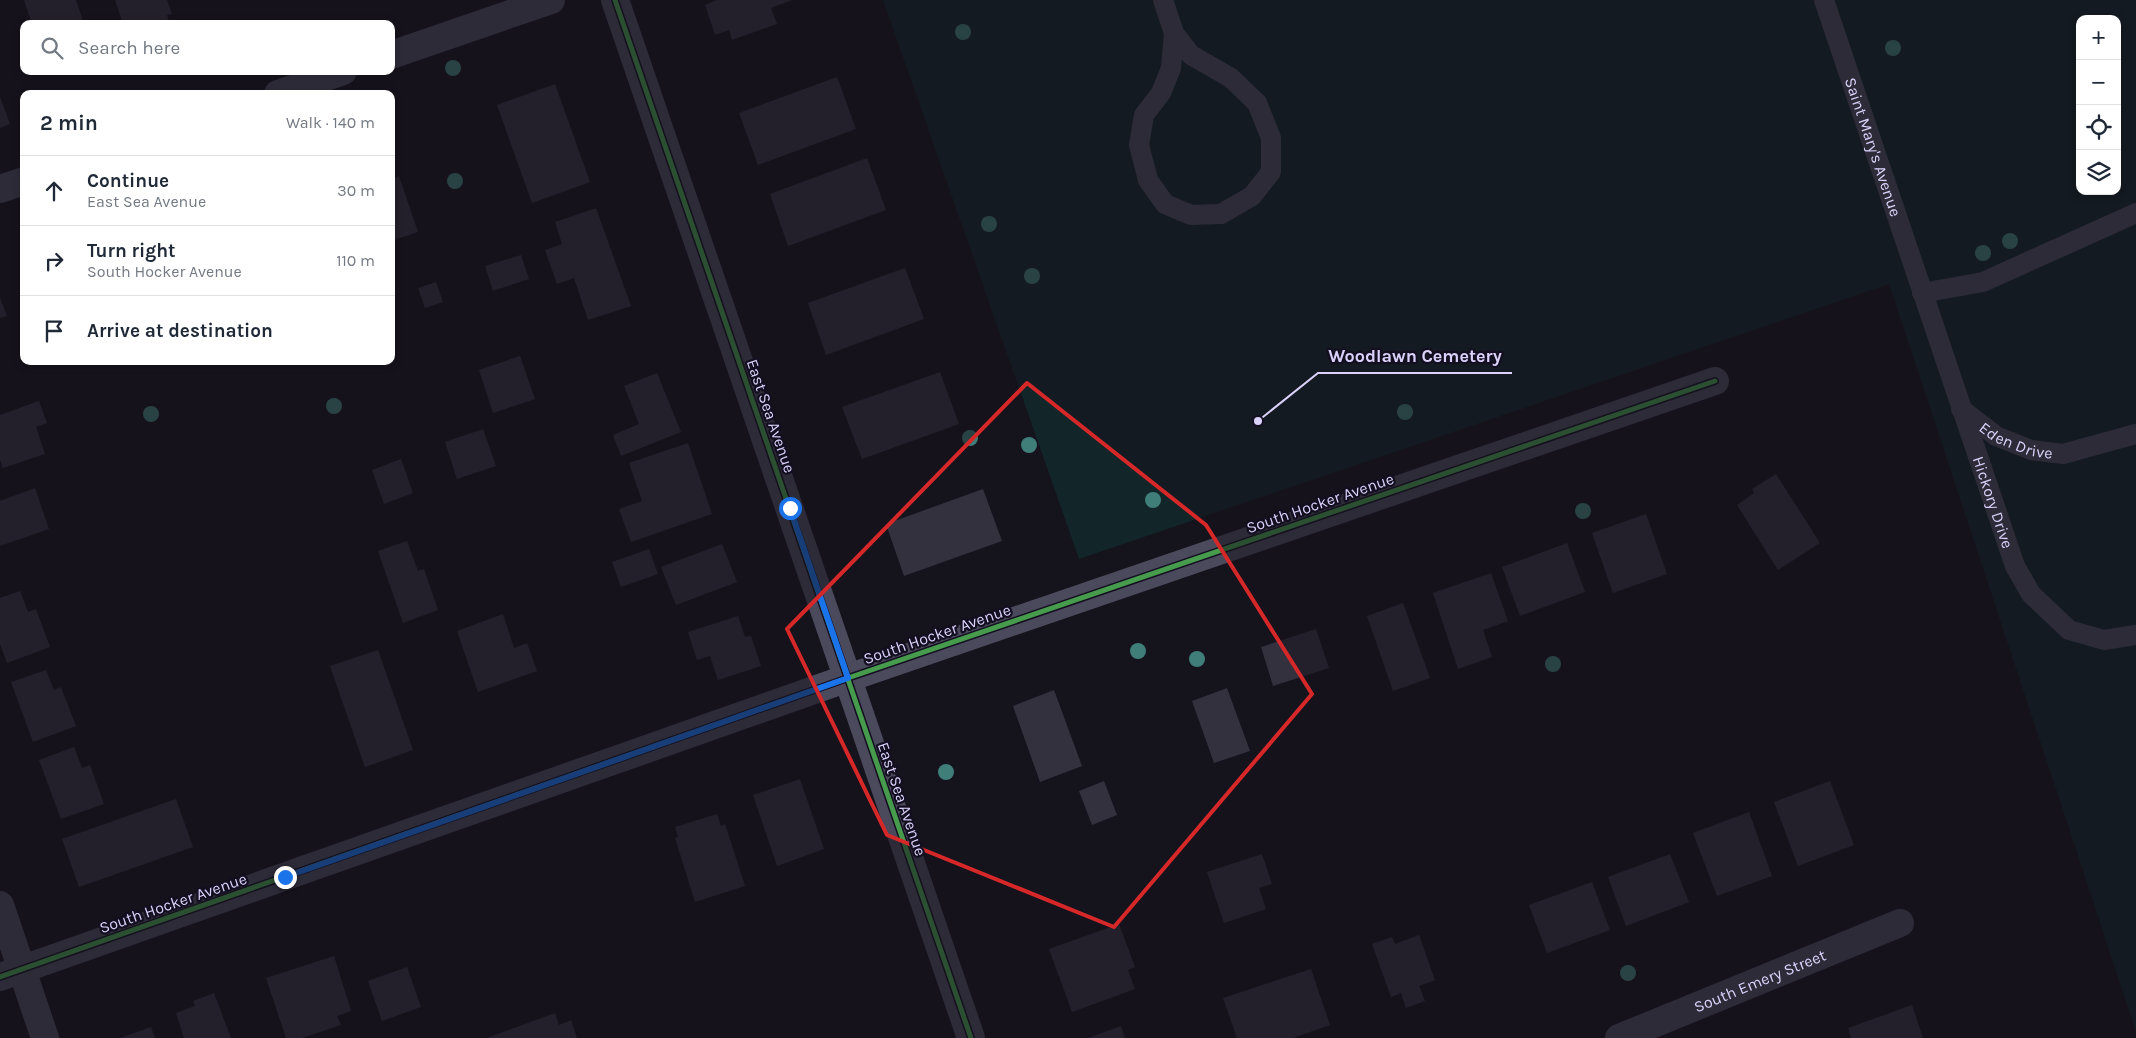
<!DOCTYPE html>
<meta charset="utf-8">
<style>
:root{--surface:#fff;--page:#f2f2f3;--text:#1f2937;--muted:#747a83;--line:#e0e1e3}
body{margin:0;font-family:Karla,sans-serif;background:var(--page);color:var(--text)}
.controls{position:absolute;right:15px;top:15px;display:grid;overflow:hidden;border-radius:10px;box-shadow:0 2px 8px #0003}
.controls button{width:45px;height:45px;display:grid;place-items:center;padding:0;border:0;border-bottom:1px solid var(--line);background:var(--surface);color:var(--text);font:25px sans-serif}
.stop{position:absolute;width:15px;height:15px;margin:-11px;border:4px solid #1a73e8;border-radius:50%;background:#fff}
.stop.end{background:#1a73e8;border-color:#fff;box-shadow:0 1px 5px #0008}
.list{margin:0;padding:0;list-style:none}
h2{display:flex;justify-content:space-between;align-items:center;height:65px;margin:0;padding:0 20px;font-size:21px}
h2 small{font-size:16px;font-weight:400;color:var(--muted)}
.list li{display:grid;grid-template-columns:32px 1fr auto;gap:15px;align-items:center;box-sizing:border-box;height:70px;padding:0 20px;border-top:1px solid var(--line)}
.list b{display:block;font-size:19px;white-space:nowrap}
.list p{margin:0;font-size:16px;white-space:nowrap;color:var(--muted)}
.list em{font-size:16px;font-style:normal;color:var(--muted)}
.icon{flex:none;width:28px;height:28px;fill:none;stroke:currentColor;stroke-width:2;stroke-linecap:round;stroke-linejoin:round}
.map{position:relative;flex:none;width:2136px;height:1038px;overflow:hidden}
.search{position:absolute;background:var(--surface);box-shadow:0 2px 8px #0003;left:20px;top:20px;width:375px;height:55px;display:flex;align-items:center;gap:12px;box-sizing:border-box;padding:0 18px;border-radius:10px;color:var(--muted);font-size:19px}
.panel{position:absolute;background:var(--surface);box-shadow:0 2px 8px #0003;left:20px;top:90px;width:375px;height:275px;border-radius:10px}
.map>svg:first-child{display:block}
.green{fill:#122528;fill-rule:evenodd}
.building{fill:#34313f}
.lines{fill:none;stroke-linecap:round;stroke-linejoin:round}
.service{stroke:#4b495c;stroke-width:20}
.minor{stroke:#4b495c;stroke-width:28}
.cycleway-casing{stroke:#140f20;stroke-width:8}
.cycleway{stroke:#469c4c;stroke-width:5}
.tree{fill:#407e79}
.route{stroke:#1a73e8;stroke-width:6}
.marked{fill:none;stroke:#d62828;stroke-width:4;stroke-linejoin:round}
.labels{text-anchor:middle;dominant-baseline:central;stroke-width:4.5;stroke-linejoin:round;paint-order:stroke}
.street-label{font-size:16px;fill:#dbd2fb;stroke:#140f20}
.leader{fill:none;stroke:#dbd2fb;stroke-width:2}
.callout-dot{fill:#dbd2fb;stroke:#140f20;stroke-width:2}
.callout-label{font-size:18px;text-anchor:middle;font-weight:bold;fill:#dbd2fb;stroke:#140f20;stroke-width:4.5;stroke-linejoin:round;paint-order:stroke}
</style>
<div class="map">
<svg width="2136" height="1038" viewBox="0 0 2136 1038">
<rect width="100%" height="100%" fill="#15131c"/>
<path class="green" d="M883 0H2136V1031L1889 284 1079 559ZM2080 19H2117V191H2080Z"/>
<path class="building" d="M24 0H76L84 24H32Z
M115 0H167L172 14 167 15 170 24H123Z
M717 0H792L771 8 777 24 732 40 729 30 715 35 705 5Z
M837 77 856 129 758 165 739 113Z
M555 84 590 182 532 203 497 105Z
M0 97 10 124 0 128Z
M867 158 886 210 788 246 770 194Z
M399 176 418 232 391 241V179Z
M596 208 631 306 588 320 574 278 557 284 545 250 562 244 555 222Z
M521 255 529 279 493 291 485 266Z
M905 268 924 319 826 355 808 303Z
M436 282 443 302 425 308 418 288Z
M0 298 7 316 0 318Z
M520 356 535 399 493 413 479 370Z
M940 372 959 424 862 459 842 407Z
M657 373 681 432 621 456 613 435 639 424 624 386Z
M39 401 47 423 36 427 45 454 3 468 0 460V415Z
M483 429 496 466 457 479 445 442Z
M688 443 712 514 631 542 619 509 642 501 629 463Z
M401 459 413 493 384 504 372 470Z
M1776 474 1820 543 1778 570 1737 505 1754 493 1752 489Z
M35 488 49 529 0 546V501Z
M983 489 1002 541 904 576 886 524Z
M1646 514 1667 574 1613 593 1592 533Z
M407 541 418 571 424 569 438 610 403 623 378 551Z
M1567 543 1585 592 1520 616 1502 567Z
M722 544 737 582 676 605 661 567Z
M649 549 658 574 621 587 612 562Z
M1491 573 1508 621 1483 630 1492 657 1458 669 1433 593Z
M20 591 28 612 36 609 50 647 7 663 0 644V598Z
M1403 603 1430 678 1393 691 1367 616Z
M503 614 514 648 527 643 537 671 478 692 457 631Z
M738 616 745 637 751 636 761 666 718 680 710 656 697 660 688 632Z
M1316 629 1329 668 1273 686 1261 647Z
M378 650 413 750 365 767 330 666Z
M46 670 54 690 61 687 76 726 33 742 11 682Z
M1227 688 1250 751 1214 763 1192 701Z
M1054 690 1082 766 1040 782 1013 706Z
M74 747 82 768 90 765 104 804 61 819 39 760Z
M800 779 824 849 777 866 753 795Z
M1104 781 1117 815 1092 825 1079 791Z
M1830 781 1854 845 1798 866 1774 802Z
M176 799 193 847 79 887 62 839Z
M1749 812 1772 876 1717 896 1693 833Z
M717 814 721 826 725 824 745 886 695 902 675 838 678 837 675 827Z
M1262 854 1272 884 1259 888 1266 909 1224 923 1207 872Z
M1670 854 1689 902 1626 926 1608 877Z
M1592 882 1610 930 1547 953 1529 905Z
M1119 924 1135 967 1128 970 1135 989 1072 1012 1049 949Z
M1419 935 1435 980 1419 986 1425 1001 1406 1008 1401 993 1391 997 1372 944 1392 937 1395 944Z
M334 956 351 1011 337 1016 341 1025 302 1038H286L266 978Z
M407 967 421 1007 382 1021 368 981Z
M1311 969 1330 1025 1293 1038H1237L1223 998Z
M214 993 231 1038H184L176 1013 195 1006 193 1001Z
M1912 1005 1923 1038H1851L1848 1028Z
M555 1013 559 1025 571 1020 577 1038H487Z
M1121 1026 1125 1038H1088Z
M151 1027 155 1038H120Z"/>
<g class="lines">
<g class="service">
<path d="M1163 0 1174 33 1191 55 1231 78 1257 103 1271 138V172L1252 196 1221 214 1191 215 1165 204 1148 180 1139 145 1144 115 1161 93 1171 68 1174 33"/>
<path id="s1" d="M1824 0 2015 566 2031 594 2069 630 2104 640 2136 635"/>
<path d="M1922 293 1983 282 2136 213"/>
<path id="s2" d="M1961 409 1996 436 2031 450 2063 454 2136 434"/>
</g>
<g class="minor">
<path d="M615 0 971 1038"/>
<path d="M391 55 551 0"/>
<path d="M278 94 343 71"/>
<path d="M0 189 24 181"/>
<path d="M0 905 45 1038"/>
<path d="M0 977 848 678 1715 381"/>
<path id="s3" d="M1619 1038 1900 923"/>
</g>
<defs>
<path id="cycleway" d="M615 0 971 1038
M0 977 848 678 1715 381"/>
</defs>
<use href="#cycleway" class="cycleway-casing"/>
<use href="#cycleway" class="cycleway"/>
</g>
<g class="tree">
<circle cx="963" cy="32" r="8"/>
<circle cx="1893" cy="48" r="8"/>
<circle cx="453" cy="68" r="8"/>
<circle cx="455" cy="181" r="8"/>
<circle cx="989" cy="224" r="8"/>
<circle cx="2010" cy="241" r="8"/>
<circle cx="1983" cy="253" r="8"/>
<circle cx="1032" cy="276" r="8"/>
<circle cx="334" cy="406" r="8"/>
<circle cx="1405" cy="412" r="8"/>
<circle cx="151" cy="414" r="8"/>
<circle cx="970" cy="438" r="8"/>
<circle cx="1029" cy="445" r="8"/>
<circle cx="1153" cy="500" r="8"/>
<circle cx="1583" cy="511" r="8"/>
<circle cx="1138" cy="651" r="8"/>
<circle cx="1197" cy="659" r="8"/>
<circle cx="1553" cy="664" r="8"/>
<circle cx="946" cy="772" r="8"/>
<circle cx="1628" cy="973" r="8"/>
</g>
<g class="lines">
<path class="route" d="M285 877 848 678 790 508"/>
</g>
<path d="M0 0H2136V1038H0ZM1027 383 1206 525 1312 694 1114 927 887 835 787 629Z" fill="#15131c" fill-opacity=".55" fill-rule="evenodd"/>
<path class="marked" d="M1027 383 1206 525 1312 694 1114 927 887 835 787 629Z"/>
<g class="labels">
<g class="street-label">
<text stroke="none"><textPath href="#s1" startOffset="155">Saint Mary's Avenue</textPath></text>
<text transform="translate(771 416) rotate(71)">East Sea Avenue</text>
<text stroke="none"><textPath href="#s2" startOffset="65">Eden Drive</textPath></text>
<text stroke="none"><textPath href="#s1" startOffset="530">Hickory Drive</textPath></text>
<text transform="translate(1320 503) rotate(-19)">South Hocker Avenue</text>
<text transform="translate(937 634) rotate(-19)">South Hocker Avenue</text>
<text transform="translate(902 799) rotate(71)">East Sea Avenue</text>
<text transform="translate(173 903) rotate(-19)">South Hocker Avenue</text>
<text stroke="none"><textPath href="#s3" startOffset="152">South Emery Street</textPath></text>
</g>
</g>
<path class="leader" d="M1258 421L1318 373H1512"/>
<circle class="callout-dot" cx="1258" cy="421" r="5"/>
<g class="callout-label">
<text x="1415" y="362">Woodlawn Cemetery</text>
</g>
</svg>
<div class="controls">
<button>+</button>
<button>−</button>
<button><svg class="icon" aria-label="locate" viewBox="0 0 24 24"><circle cx="12" cy="12" r="6"/><path d="M12 2v4M12 18v4M2 12h4M18 12h4"/></svg></button>
<button><svg class="icon" aria-label="layers" viewBox="0 0 24 24"><path d="M12 4l9 5-9 5-9-5zM3 14l9 5 9-5"/></svg></button>
</div>
<div class="stop" style="left:790px;top:508px"></div>
<div class="stop end" style="left:285px;top:877px"></div>
<div class="search"><svg class="icon" aria-label="search" viewBox="0 0 24 24"><circle cx="10" cy="10" r="6"/><path d="M15 15l6 6"/></svg>Search here</div>
<section class="panel">
<h2>2 min<small>Walk · 140 m</small></h2>
<ul class="list">
<li><svg class="icon" aria-label="ahead" viewBox="0 0 24 24"><path d="M12 20V5M6 11l6-6 6 6"/></svg><div><b>Continue</b><p>East Sea Avenue</p></div><em>30 m</em></li>
<li><svg class="icon" aria-label="right" viewBox="0 0 24 24"><path d="M7 20v-9h11M14 6l5 5-5 5"/></svg><div><b>Turn right</b><p>South Hocker Avenue</p></div><em>110 m</em></li>
<li><svg class="icon" aria-label="arrive" viewBox="0 0 24 24"><path d="M6 21V4h12l-3 4 3 4H6"/></svg><div><b>Arrive at destination</b></div></li>
</ul>
</section>
</div>
